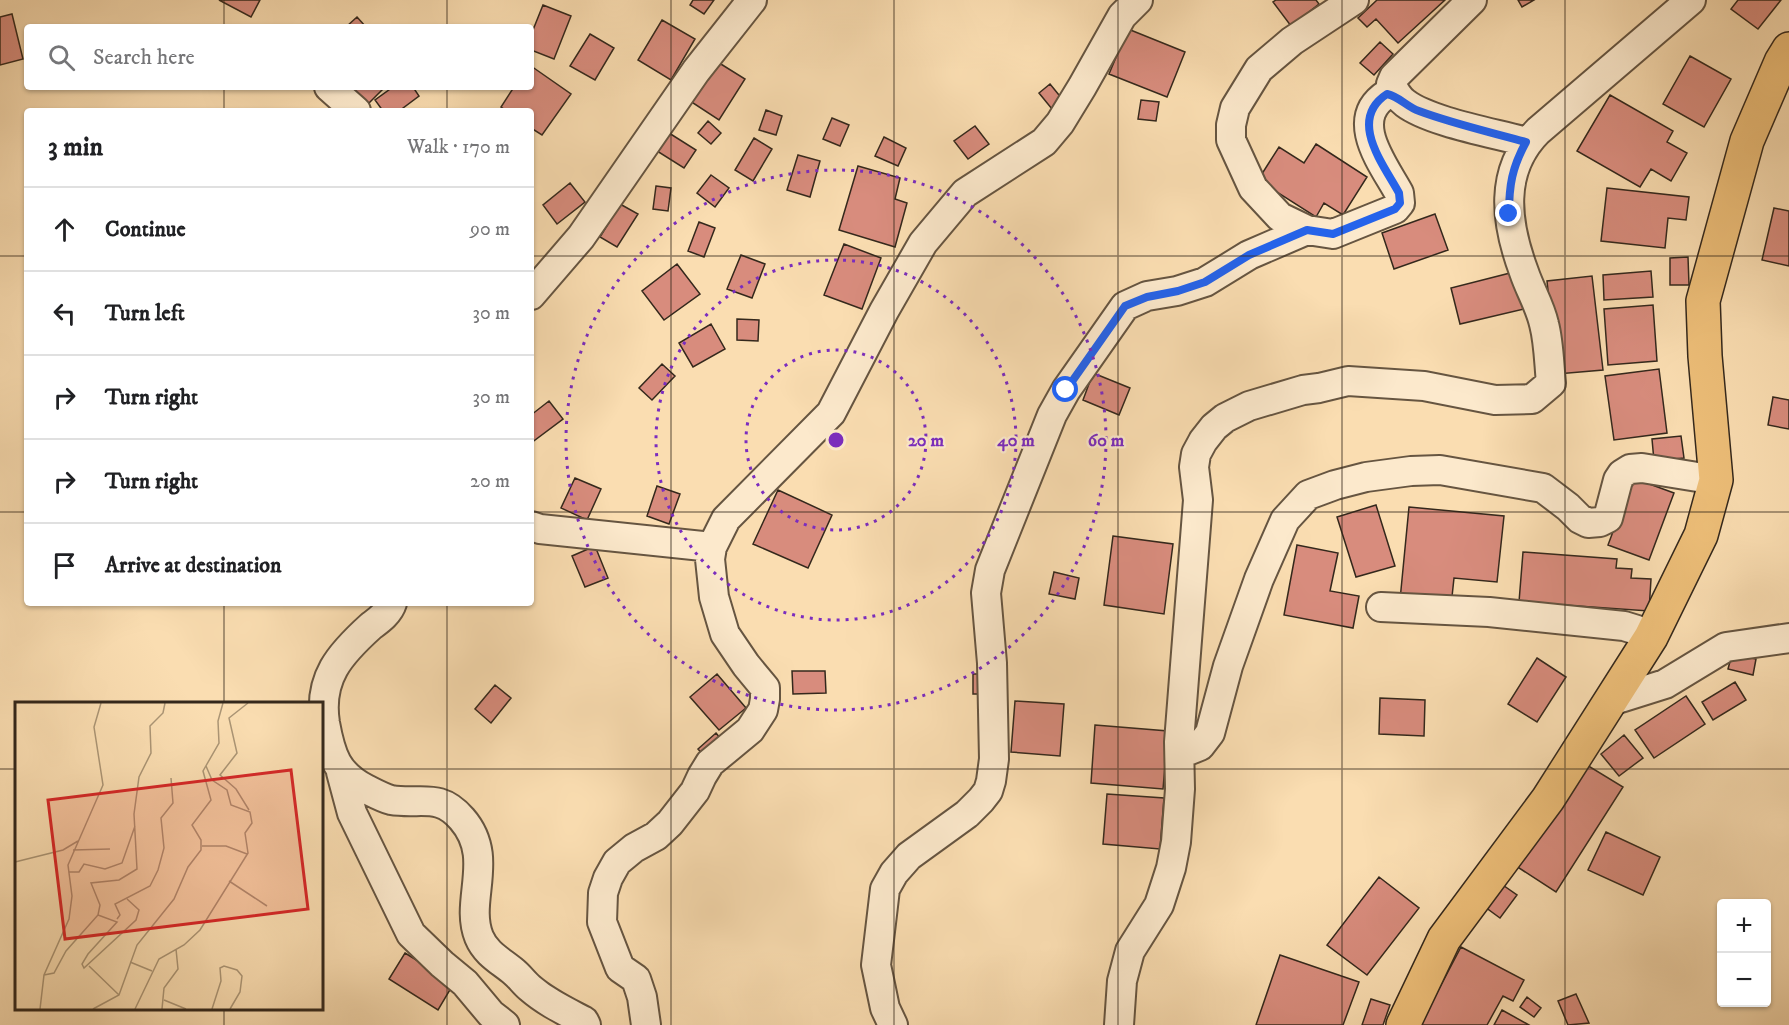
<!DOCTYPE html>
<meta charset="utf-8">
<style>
:root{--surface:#fff;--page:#f2f2f2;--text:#202124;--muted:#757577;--line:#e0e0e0}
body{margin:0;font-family:"IM FELL DW Pica",serif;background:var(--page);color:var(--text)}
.controls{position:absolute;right:18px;bottom:18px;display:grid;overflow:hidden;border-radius:6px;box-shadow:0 2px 4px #0004}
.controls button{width:54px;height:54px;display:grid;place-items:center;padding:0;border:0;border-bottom:2px solid var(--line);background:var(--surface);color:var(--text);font:30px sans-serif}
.stop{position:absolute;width:18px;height:18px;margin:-14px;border:4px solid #2563eb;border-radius:50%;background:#fff}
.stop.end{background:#2563eb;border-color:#fff;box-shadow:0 2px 6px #0008}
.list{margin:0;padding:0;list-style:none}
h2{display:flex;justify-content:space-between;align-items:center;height:78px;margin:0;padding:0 24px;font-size:26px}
h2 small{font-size:20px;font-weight:400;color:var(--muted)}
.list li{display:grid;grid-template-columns:39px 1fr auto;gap:18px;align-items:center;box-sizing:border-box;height:84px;padding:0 24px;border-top:2px solid var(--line)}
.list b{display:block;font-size:22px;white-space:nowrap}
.list em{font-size:20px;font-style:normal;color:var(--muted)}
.icon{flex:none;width:33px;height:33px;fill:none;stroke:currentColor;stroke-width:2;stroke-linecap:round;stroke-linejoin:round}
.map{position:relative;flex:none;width:1789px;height:1025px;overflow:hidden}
.search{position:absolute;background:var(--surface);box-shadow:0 2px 4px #0004;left:24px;top:24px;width:510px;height:66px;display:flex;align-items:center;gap:15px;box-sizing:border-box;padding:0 21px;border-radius:6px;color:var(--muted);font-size:22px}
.panel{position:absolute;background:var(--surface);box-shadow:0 2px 4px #0004;left:24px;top:108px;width:510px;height:498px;border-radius:6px}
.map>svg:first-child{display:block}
.building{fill:#d88c7d;stroke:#34281c;stroke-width:1.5}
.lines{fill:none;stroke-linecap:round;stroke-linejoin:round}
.street-casing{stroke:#665541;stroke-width:32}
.primary-casing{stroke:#34281c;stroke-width:36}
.street{stroke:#fce9cc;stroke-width:28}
.primary{stroke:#edbe78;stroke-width:33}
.route{stroke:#2563eb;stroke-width:8}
.grid{fill:none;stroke:#34281c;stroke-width:1.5;stroke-opacity:0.55}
.ring{fill:none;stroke:#7b2cbf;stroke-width:3;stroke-dasharray:3 6}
.inset-road{fill:none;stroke:#ab9575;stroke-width:1.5}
.view{fill:#d62828;fill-opacity:0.15;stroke:#d62828;stroke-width:3}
.inset-edge{fill:none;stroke:#34281c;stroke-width:3}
.centre{fill:#7b2cbf;stroke:#fce9cc;stroke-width:3}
.ring-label{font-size:18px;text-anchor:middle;font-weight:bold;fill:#7b2cbf;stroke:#fce9cc;stroke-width:4.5;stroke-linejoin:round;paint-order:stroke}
</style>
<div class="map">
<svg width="1789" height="1025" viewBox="0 0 1789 1025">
<rect width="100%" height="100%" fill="#faddb1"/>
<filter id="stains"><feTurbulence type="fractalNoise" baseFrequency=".00333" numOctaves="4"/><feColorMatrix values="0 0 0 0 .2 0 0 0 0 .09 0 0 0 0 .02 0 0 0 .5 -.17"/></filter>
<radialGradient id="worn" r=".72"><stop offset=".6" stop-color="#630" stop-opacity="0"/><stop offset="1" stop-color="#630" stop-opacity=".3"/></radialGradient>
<path class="building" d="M219 0H260L251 17Z
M693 0H714L704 14 690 5Z
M1276 0H1316L1319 4 1291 26 1273 2Z
M1377 0H1445L1398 43 1376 19 1367 27 1358 18Z
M1518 0H1534L1522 7Z
M1738 0H1781L1758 29 1731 9Z
M543 5 571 16 554 59 531 50V35Z
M12 14 23 59 0 65V17Z
M357 17 366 27H346Z
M662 20 695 39 671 80 638 60Z
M1128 29 1185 52 1167 97 1109 74Z
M590 34 614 48 595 80 570 66Z
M1380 42 1393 54 1374 75 1360 63Z
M1690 56 1731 79 1704 127 1663 104Z
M716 61 745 79 719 120 690 101Z
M531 66 571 94 542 135 531 128V111H507L501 107 514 87H531Z
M1050 84 1063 100 1052 109 1039 93Z
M353 87H385L368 104 352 88Z
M393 87H413L419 96 399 111H383L375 100Z
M1610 95 1673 131 1667 142 1687 153 1671 181 1651 169 1640 187 1577 151Z
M1141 100 1159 102 1156 121 1138 119Z
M766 110 782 116 776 135 759 130Z
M832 118 849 125 840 146 823 139Z
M708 121 721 133 711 144 698 133Z
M975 126 989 144 968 159 954 141Z
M669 133 696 150 684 168 657 151Z
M884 137 906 148 898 166 875 156Z
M754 138 772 149 753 181 735 170Z
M1316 144 1367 177 1343 215 1324 203 1316 217 1258 180 1279 147 1304 163Z
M798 155 820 161 810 197 787 190Z
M858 166 900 178 895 199 907 203 895 247 839 230Z
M711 175 729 188 715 207 697 193Z
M570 183 585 202 557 224 543 205Z
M656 186 671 188 668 211 653 209Z
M1607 188 1689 197 1686 220 1668 218 1665 248 1601 241Z
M620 204 638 214 617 247 600 237Z
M1774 208 1789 211V266L1762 260Z
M1435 214 1448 250 1394 269 1382 233Z
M699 222 715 228 704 257 688 251Z
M844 244 881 258 862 309 824 295Z
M741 255 765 264 752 298 727 289Z
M1688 257 1689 285H1670V258Z
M677 264 700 294 664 320 642 291Z
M1518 271 1528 308 1460 324 1451 288Z
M1651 271 1653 297 1604 300 1603 275Z
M1592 276 1603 370 1557 374 1547 281Z
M1653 305 1657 361 1608 365 1604 309Z
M737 319 759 320 758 341 737 340Z
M711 324 725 349 693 367 679 343Z
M662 364 675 376 652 400 639 388Z
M1659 369 1667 433 1614 440 1605 376Z
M1093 373 1130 388 1119 415 1083 400Z
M1773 397 1789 400V429L1768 425Z
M549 401 563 419 531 443V415Z
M1681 436 1684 458 1654 461 1652 439Z
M575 478 601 489 587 520 561 508Z
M1633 478 1674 493 1649 560 1608 545Z
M657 486 680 494 669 524 647 516Z
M778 490 832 515 808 568 753 544Z
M1376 505 1395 566 1356 577 1337 517Z
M1409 507 1504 516 1497 582 1454 578 1451 606 1400 600Z
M1113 536 1173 544 1164 614 1104 605Z
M1297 545 1338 553 1330 591 1359 596 1353 628 1284 615Z
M595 546 608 578 585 587 572 556Z
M1523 552 1617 559 1616 568 1632 569 1631 578 1651 579 1649 611 1519 602Z
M1054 572 1079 578 1075 599 1049 594Z
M1732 654 1756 659 1753 675 1728 669Z
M1537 658 1566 677 1537 722 1508 704Z
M792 671H825L826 693 793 694Z
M717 674 746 708 719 730 690 697Z
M973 674H984V694H973Z
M1735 682 1746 700 1713 720 1702 702Z
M495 685 511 698 491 723 475 709Z
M1686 696 1705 724 1654 758 1635 730Z
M1380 698 1425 700 1424 736 1379 734Z
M1015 701 1064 704 1060 756 1011 752Z
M1095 725 1168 731 1163 789 1091 783Z
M716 733 724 743 706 758 698 749Z
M1624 735 1643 758 1619 776 1601 754Z
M1582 762 1623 787 1556 892 1516 866Z
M1107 794 1164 798 1160 849 1103 844Z
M1606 832 1660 857 1643 895 1588 870Z
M1379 877 1419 908 1367 975 1327 945Z
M1497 881 1517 895 1500 918 1481 904Z
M1461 947 1524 980 1513 1001 1503 996 1487 1025H1420Z
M405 953 454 983 438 1010 389 979Z
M1280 955 1359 982 1343 1025H1256Z
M1576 994 1589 1023 1568 1025 1558 1001Z
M1527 997 1541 1008 1534 1017 1520 1007Z
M1371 999 1390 1005 1383 1025H1362Z
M1502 1010 1529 1025H1494Z"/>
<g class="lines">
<defs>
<path id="street" d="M1472 0 1394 77 1391 84C1395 92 1398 98 1405 103 1430 122 1494 133 1526 142
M329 87 356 111
M1307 230 1280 217 1253 188 1231 140V125L1235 108 1259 69 1292 41 1354 0
M531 295 581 237 696 71 752 0
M531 526 540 529 712 547
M392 603C389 613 379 620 371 626 340 654 318 678 325 723 331 756 337 774 366 789 374 793 383 798 391 800 421 805 439 792 462 819 496 858 464 900 479 937 486 954 501 961 514 972 520 977 524 983 530 988 546 1002 565 1011 584 1021L586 1025
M1381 607 1489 612 1624 626 1637 630 1651 637
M1611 701 1665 684 1726 647 1789 638
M1180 754 1200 746 1210 733 1228 666 1259 579 1285 520 1308 495 1335 485 1366 477 1411 471 1440 470 1543 488 1568 507 1580 519 1588 523 1600 522 1608 518 1618 480 1622 474 1630 469 1642 468 1716 480
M341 772 352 813 411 934 442 964 465 983 491 1014 505 1025
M646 1025 642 997 636 979 620 968 602 922 603 893 608 878 617 862 634 848 656 836 670 823 695 791 702 776 710 763 750 730 763 710 765 699V688L746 665 725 634 714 597 710 559 712 547 726 519 831 413 884 311 923 243 965 193 1044 142 1060 123 1082 87 1122 16 1138 0
M893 1025 885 1008 876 965 885 889 894 873 909 856 967 814 981 800 988 791 991 781 994 759 992 663 986 593 990 570 1052 415 1066 390 1125 306 1147 296 1177 291 1205 282 1249 255 1307 230 1333 234 1395 209 1400 203 1399 193C1384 165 1347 120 1387 94L1397 96
M1119 1025 1122 981 1130 951 1159 905 1171 868 1176 842 1180 789 1179 742 1198 500 1194 467 1196 454 1203 441 1214 427 1225 418 1249 406 1303 390 1319 388 1348 381 1424 386 1495 400 1532 399 1551 383C1549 364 1549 343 1544 324 1540 306 1530 290 1524 272 1506 224 1498 171 1538 131L1691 0"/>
<path id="primary" d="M1403 1025 1444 939 1548 799 1651 637 1701 535 1716 480 1705 356 1703 301 1747 141 1781 62 1789 49"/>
</defs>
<use href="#street" class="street-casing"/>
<use href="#primary" class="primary-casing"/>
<use href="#street" class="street"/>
<use href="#primary" class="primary"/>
</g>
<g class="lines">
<path class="route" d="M1066 390 1125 306 1147 297 1178 291 1205 282 1249 255 1307 230 1333 234 1395 209 1400 203 1399 193C1384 165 1347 120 1387 94 1400 97 1407 107 1419 111 1454 124 1490 132 1526 142 1512 168 1509 185 1509 214"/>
</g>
<path class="grid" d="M224 0V27M447 0V27M671 0V1025M894 0V1025M1118 0V1025M1342 0V1025M1565 0V1025M224 87V111M447 87V111M0 256H27M531 256H1789M0 512H27M531 512H1789M224 603V704M447 603V1025M0 769H16M321 769H1789M224 1008V1025"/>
<g class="ring">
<circle cx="836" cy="440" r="90"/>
<circle cx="836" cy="440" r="180"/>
<circle cx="836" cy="440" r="270"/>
</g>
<g transform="translate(15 702)">
<rect width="308" height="308" fill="#faddb1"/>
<path class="inset-road" d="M233 1 214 16 222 51 205 73 221 87 234 108M187 144H211L232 152M58 148 95 147M0 160 48 148 63 139M54 170H64L69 162 90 167 107 161 120 124M214 179 252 204M83 213 102 220 73 252 67 262 69 266 121 218 124 208 112 197M102 217 105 213 100 202 135 184 143 168 149 146 146 116 158 101 156 76M115 260 137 269M74 264 104 293M29 273 39 271 51 249 83 213 85 203 76 181 104 178 122 167 119 112 124 75 136 51 135 24 148 11 150 1M149 298 171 307M25 307 29 273 54 217 57 194 53 163 88 83 79 25 86 1M78 307 104 293 122 243 159 197 173 165 186 148V138L177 123 196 98 188 69 204 41 203 19 208 1M120 307 144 257 169 243 185 228 233 151 230 131 237 121 235 110 216 103 212 88 197 78 191 64M147 307 149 286 163 267 161 247M197 307 206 279 205 266 209 264 222 268 227 274 225 290 215 307"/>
<path class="view" d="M276 68 293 207 50 237 33 98Z"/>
<rect width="308" height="308" class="inset-edge"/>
</g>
<circle cx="836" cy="440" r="9" class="centre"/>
<g class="ring-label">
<text x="926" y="446">20 m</text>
<text x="1016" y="446">40 m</text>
<text x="1106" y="446">60 m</text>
</g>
<rect width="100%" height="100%" filter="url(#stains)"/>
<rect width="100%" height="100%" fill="url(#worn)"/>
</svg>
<div class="controls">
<button>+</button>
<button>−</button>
</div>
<div class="stop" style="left:1066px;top:390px"></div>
<div class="stop end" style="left:1509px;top:214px"></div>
<div class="search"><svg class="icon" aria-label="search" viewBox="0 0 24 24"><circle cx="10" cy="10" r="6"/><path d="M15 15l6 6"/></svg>Search here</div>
<section class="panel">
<h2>3 min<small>Walk · 170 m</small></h2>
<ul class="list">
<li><svg class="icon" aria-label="ahead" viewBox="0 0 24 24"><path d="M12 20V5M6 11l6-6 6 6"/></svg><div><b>Continue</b></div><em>90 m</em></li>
<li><svg class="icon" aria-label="left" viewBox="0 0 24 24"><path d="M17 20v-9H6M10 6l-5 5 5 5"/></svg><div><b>Turn left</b></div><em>30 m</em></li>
<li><svg class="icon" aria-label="right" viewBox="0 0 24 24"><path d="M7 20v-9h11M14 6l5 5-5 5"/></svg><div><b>Turn right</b></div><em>30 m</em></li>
<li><svg class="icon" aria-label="right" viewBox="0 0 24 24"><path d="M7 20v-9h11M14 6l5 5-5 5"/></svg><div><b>Turn right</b></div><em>20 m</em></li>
<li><svg class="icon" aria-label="arrive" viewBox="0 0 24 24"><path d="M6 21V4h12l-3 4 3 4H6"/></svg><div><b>Arrive at destination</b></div></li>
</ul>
</section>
</div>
